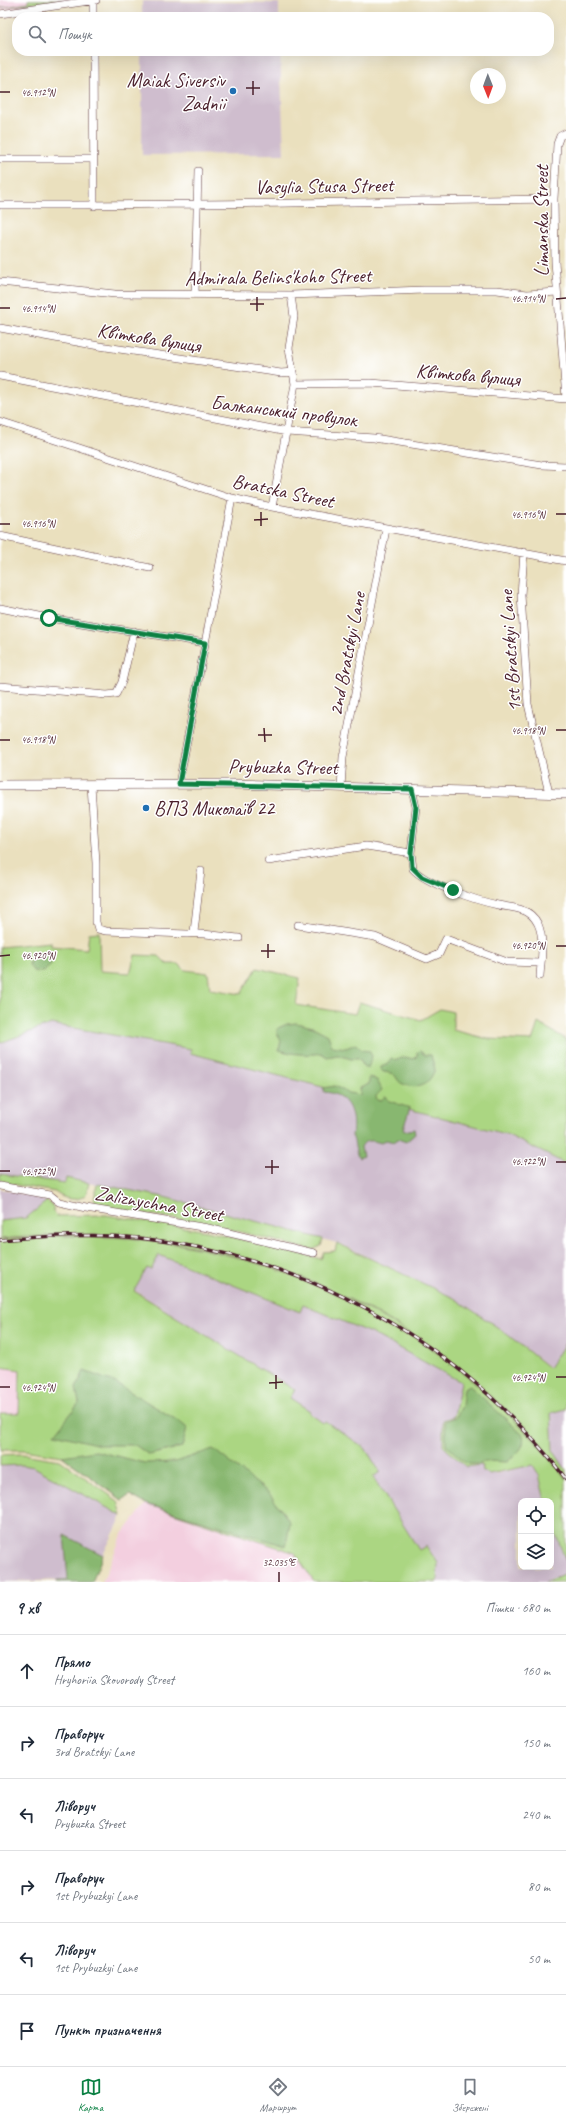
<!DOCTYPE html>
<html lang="uk">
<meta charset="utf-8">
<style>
:root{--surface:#fff;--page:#f6f6f7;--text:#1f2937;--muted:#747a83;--line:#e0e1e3;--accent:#0b8043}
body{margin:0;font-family:Caveat,sans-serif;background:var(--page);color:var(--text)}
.controls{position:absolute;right:12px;bottom:12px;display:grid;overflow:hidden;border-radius:8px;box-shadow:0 4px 16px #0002}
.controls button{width:36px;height:36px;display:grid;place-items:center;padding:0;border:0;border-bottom:1px solid var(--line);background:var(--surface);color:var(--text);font:20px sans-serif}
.compass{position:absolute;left:470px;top:68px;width:36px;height:36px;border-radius:50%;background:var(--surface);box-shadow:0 4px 16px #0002;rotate:179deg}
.stop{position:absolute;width:12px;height:12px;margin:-9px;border:3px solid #0b8043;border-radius:50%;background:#fff}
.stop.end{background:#0b8043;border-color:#fff;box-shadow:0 1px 4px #0008}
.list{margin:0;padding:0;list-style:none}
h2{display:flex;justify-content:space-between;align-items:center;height:52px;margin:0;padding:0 16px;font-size:17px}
h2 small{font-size:13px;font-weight:400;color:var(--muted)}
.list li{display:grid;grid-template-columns:26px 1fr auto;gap:12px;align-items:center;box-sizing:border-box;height:72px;padding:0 16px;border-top:1px solid var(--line)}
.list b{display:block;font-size:15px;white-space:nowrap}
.list p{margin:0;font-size:13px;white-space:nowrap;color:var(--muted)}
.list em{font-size:13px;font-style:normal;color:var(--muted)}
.icon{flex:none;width:22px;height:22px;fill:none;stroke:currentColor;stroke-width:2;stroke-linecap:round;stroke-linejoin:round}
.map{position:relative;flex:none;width:566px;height:1582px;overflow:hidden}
.search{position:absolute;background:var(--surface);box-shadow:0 4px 16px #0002;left:12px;right:12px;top:12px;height:44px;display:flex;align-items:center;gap:10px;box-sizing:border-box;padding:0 14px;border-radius:16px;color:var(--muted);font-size:15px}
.sheet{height:484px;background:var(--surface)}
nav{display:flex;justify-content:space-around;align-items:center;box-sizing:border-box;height:56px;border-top:1px solid var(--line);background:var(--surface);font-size:11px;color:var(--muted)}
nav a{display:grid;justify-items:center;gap:2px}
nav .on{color:var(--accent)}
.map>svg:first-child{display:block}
.built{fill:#f3cfdf}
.industrial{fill:#cfbdce}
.green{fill:#abd682;stroke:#7a7a56}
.forest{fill:#88b770;stroke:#696b4e}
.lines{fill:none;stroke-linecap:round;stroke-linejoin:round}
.minor-casing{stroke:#623c41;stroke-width:8}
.tertiary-casing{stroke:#623c41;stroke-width:10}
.minor{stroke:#fff;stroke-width:7}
.tertiary{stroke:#fff;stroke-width:9}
.rail-casing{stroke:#4a1f2b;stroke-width:3.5}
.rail{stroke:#fff;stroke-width:2;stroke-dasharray:6;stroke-linecap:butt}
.route{stroke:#0b8043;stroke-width:5}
.ticks{fill:none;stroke:#4a1f2b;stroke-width:1.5}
.poi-dot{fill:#1f6fb2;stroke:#fff;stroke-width:1.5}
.labels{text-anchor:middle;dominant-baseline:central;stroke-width:3;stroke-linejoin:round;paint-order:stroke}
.poi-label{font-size:20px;fill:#4a1f2b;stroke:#fff;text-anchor:end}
.street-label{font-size:20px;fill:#4a1f2b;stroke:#fff}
.ticks-label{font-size:10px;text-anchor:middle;fill:#4a1f2b;stroke:#fff;stroke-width:3;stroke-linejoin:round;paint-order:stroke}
</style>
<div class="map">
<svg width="566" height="1582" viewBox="0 0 566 1582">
<rect width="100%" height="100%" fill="#fff"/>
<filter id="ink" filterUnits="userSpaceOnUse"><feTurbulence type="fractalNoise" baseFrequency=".025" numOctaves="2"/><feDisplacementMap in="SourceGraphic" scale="8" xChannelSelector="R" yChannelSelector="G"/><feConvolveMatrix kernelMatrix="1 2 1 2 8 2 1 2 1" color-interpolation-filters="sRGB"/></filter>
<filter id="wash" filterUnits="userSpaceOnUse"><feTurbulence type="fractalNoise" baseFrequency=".012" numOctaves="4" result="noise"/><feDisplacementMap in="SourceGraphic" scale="16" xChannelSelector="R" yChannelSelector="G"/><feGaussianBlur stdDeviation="0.9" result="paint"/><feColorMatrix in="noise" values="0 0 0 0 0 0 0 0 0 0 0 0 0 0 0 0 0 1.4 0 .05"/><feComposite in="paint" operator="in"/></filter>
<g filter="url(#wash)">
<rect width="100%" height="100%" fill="#eae0be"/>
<path class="built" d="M0 0H76L0 11Z
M0 1367 20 1369 19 1413H0Z
M146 1504 295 1553 314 1582H102L122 1535Z"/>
<path class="industrial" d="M142 1 279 3V17H142Z
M142 51H280L284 154 142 155Z
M51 1024 191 1049V1053L506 1134 566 1164V1342L550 1368 503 1331 454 1298 341 1244 164 1197 66 1179 65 1183 0 1174V1043Z
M0 1189 8 1190 47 1201 26 1218 0 1221Z
M55 1235H94L139 1238 208 1249 243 1258 280 1270 315 1283 355 1301 390 1320 421 1340 449 1360 478 1383 506 1411 556 1464 566 1480 555 1465 506 1411 477 1384 449 1361 354 1302 280 1270 242 1259 175 1244 94 1236H55L0 1240Z
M158 1255 300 1312 302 1305 373 1334 461 1382 454 1416 466 1467 483 1465 495 1474 533 1465 539 1475 545 1501H521V1567H551V1522L566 1561V1573L545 1582H437L438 1563 426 1546 419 1550 373 1477 325 1421 323 1423 309 1412 310 1411 290 1398 294 1390 134 1290 147 1267 151 1270Z
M566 1409V1470L553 1450 551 1413Z
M22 1465 34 1467 122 1516 103 1555 64 1535 68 1580 0 1582V1466Z"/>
<path class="green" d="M28 0H63L0 8 28 3Z
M99 932 100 971 130 973 135 955 159 956 167 964H179L185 970 208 973 210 989 241 994 257 968 300 978 296 1005 355 1014 359 1002 421 1020 440 1009 453 1012V1030L488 1039 532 1041 538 1023 566 1039V1164L506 1134 190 1053 191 1049 51 1024 0 1043V947L51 942V946L87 949 89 933Z
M0 1174 65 1183 66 1178 89 1183 86 1194C78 1203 63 1199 55 1192L0 1182Z
M97 1184 164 1197 323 1239 321 1246 312 1250 209 1224 93 1206Z
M47 1201 52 1205 56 1216 106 1215 207 1231 321 1259 324 1252 335 1251 337 1243 454 1298 503 1331 549 1368 566 1342V1409L551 1413 553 1450 566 1470V1479C553 1461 539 1445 524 1430 424 1321 285 1253 139 1238 93 1233 46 1235 0 1239V1221L26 1218Z
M55 1236C96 1236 136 1237 176 1244 305 1266 429 1328 518 1424 528 1436 563 1468 566 1480 566 1486 566 1495 566 1501 566 1521 566 1541 566 1561L551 1522V1501H545L539 1475 533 1465 489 1474 483 1471 482 1465 466 1467 443 1446V1420L454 1416 461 1382 373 1334 303 1305 300 1312 159 1255 151 1270 147 1268 134 1291 295 1390 290 1398 310 1411 309 1413 323 1423 325 1421 365 1448 380 1472 373 1477 419 1550 426 1546 438 1563 437 1582H314L295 1553 146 1504 130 1495 122 1500 62 1456 24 1450H0V1413H19L20 1370 0 1367V1240Z
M22 1454 60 1460 118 1501 122 1516 34 1467 22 1465 0 1466V1455Z
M566 1573V1582H545Z"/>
<path class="forest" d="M45 956 52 959C50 970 44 972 34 972L29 965 30 960 33 958Z
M296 1023 313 1027 328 1035 332 1046 346 1048 356 1044 362 1050 369 1051 372 1056 368 1068H364L360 1059H351L338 1055 327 1057 321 1053C307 1056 292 1054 279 1050L281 1040 277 1033 278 1028 287 1024Z
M420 1051 425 1055H431L435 1069C429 1086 417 1091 401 1083 397 1081 397 1076 393 1074 389 1072 385 1073 381 1071V1067L388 1064 391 1058 397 1060 404 1057 414 1059 417 1056V1052Z
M369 1077 377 1080 382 1090 376 1096 377 1100 380 1101 386 1096 389 1101 410 1108 403 1129 404 1131 414 1129 415 1134 406 1142 398 1139 394 1142 386 1140 381 1143C374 1141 365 1138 361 1147L363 1156 359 1158C354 1151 356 1143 352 1136 355 1113 349 1094 324 1092L323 1088 335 1086 348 1093 361 1095 360 1088 369 1084Z
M84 1371 114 1382 180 1422 187 1428 182 1447 149 1455 135 1445H100L55 1434 79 1403 76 1388Z
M470 1386 523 1435C526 1448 517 1453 507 1462L485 1461 480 1464H467L446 1445 445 1421 456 1417 462 1406 464 1389Z
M213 1449 269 1493 290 1522 286 1546 146 1504 130 1495 122 1500 62 1456 96 1451 145 1463 176 1462Z
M64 1535 103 1555 92 1582H57V1580H68Z"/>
</g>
<g filter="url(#ink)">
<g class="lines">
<defs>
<path id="minor" d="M0 14 96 0
M93 17V0
M93 51 94 206
M566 133 560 136 557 144 554 199 555 262 566 398
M0 159H93
M0 205C185 206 370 201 554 199
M0 282 115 294 291 295 424 290H497L527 294 557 292
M195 294 198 171
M0 328 99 346 281 373 293 372
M0 376 287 432 374 438 542 465 566 466
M295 384 371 383 566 399
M0 422 232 498 272 507 566 561
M272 507 295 384 289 348 294 317 291 295
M0 536 150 568
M524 552 521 595 528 704 549 793
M0 608 49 618 205 643
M0 686 107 695 116 694 122 682 134 631
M179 784 232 498
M91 785 96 863V922L98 929 106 931 187 934C201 932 223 937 239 938
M341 787 343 757 386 529
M412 789 416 807 411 853 413 869C426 884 478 901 498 905 506 907 515 907 522 910 529 912 535 918 538 924 545 940 541 960 540 976
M268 861 366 846 411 853
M298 925 375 937 427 959 439 954 446 939 507 962 541 963
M194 932 201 871
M0 1186 50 1195 59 1202 86 1208 208 1228 314 1253"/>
<path id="tertiary" d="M0 785 232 784 566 794"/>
</defs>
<use href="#minor" class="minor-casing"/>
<use href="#tertiary" class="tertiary-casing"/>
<use href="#minor" class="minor"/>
<use href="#tertiary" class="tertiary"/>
<defs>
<path id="rail" d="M0 1240C46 1236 93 1233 139 1238 286 1254 424 1322 524 1430 539 1446 553 1462 566 1479"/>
</defs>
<use href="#rail" class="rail-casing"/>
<use href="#rail" class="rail"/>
</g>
</g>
<g class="lines" filter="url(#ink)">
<path class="route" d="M49 618 205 643 179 784 412 789 416 807 411 853 412 867 422 877 453 890"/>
</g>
<path class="ticks" d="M253 81V95M246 88H260M0 92H10M257 297V311M556 299 566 298M250 304H264M0 308H10M261 512V526M556 514H566M254 520 268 519M0 524H10M264 728 265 742M556 730H566M258 735H272M0 740H10M268 944V958M556 946H566M261 951H275M0 956 10 955M272 1160V1174M556 1162H566M265 1167H279M0 1171H10M276 1375V1389M556 1377H566M269 1383 283 1382M0 1387H10M279 1572V1582"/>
<g class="poi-dot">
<circle cx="233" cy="91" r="4"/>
<circle cx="146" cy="808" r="4"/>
</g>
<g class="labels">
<g class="poi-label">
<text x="225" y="80">Maiak Siversiv<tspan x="225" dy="23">Zadnii</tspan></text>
<text x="154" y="808" text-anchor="start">ВПЗ Миколаїв 22</text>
</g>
<g class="street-label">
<text transform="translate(324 186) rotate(-1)">Vasylia Stusa Street</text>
<text transform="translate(541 221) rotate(-90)">Limanska Street</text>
<text transform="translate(278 277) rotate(-1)">Admirala Belins'koho Street</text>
<text transform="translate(149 338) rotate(9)">Квіткова вулиця</text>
<text transform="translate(468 375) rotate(5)">Квіткова вулиця</text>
<text transform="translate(284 411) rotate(7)">Балканський провулок</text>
<text transform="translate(283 491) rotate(12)">Bratska Street</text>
<text transform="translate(510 651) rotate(-94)">1st Bratskyi Lane</text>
<text transform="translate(347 654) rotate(-79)">2nd Bratskyi Lane</text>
<text transform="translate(283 767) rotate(1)">Prybuzka Street</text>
<text transform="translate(159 1204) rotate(10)">Zaliznychna Street</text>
</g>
</g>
<g class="ticks-label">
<text x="38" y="96">46.912°N</text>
<text x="528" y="302">46.914°N</text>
<text x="38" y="312">46.914°N</text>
<text x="528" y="518">46.916°N</text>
<text x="38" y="527">46.916°N</text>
<text x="528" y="734">46.918°N</text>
<text x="38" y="743">46.918°N</text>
<text x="528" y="949">46.920°N</text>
<text x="38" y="959">46.920°N</text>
<text x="528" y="1165">46.922°N</text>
<text x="38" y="1175">46.922°N</text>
<text x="528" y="1381">46.924°N</text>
<text x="38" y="1391">46.924°N</text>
<text x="279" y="1566">32.035°E</text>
</g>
</svg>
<div class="controls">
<button><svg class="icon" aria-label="locate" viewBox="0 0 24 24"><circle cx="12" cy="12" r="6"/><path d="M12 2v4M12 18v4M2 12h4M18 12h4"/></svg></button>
<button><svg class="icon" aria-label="layers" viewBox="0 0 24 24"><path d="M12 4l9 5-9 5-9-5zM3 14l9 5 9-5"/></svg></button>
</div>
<svg class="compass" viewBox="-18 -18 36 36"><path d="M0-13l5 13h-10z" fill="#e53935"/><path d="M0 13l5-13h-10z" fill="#747a83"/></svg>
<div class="stop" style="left:49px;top:618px"></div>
<div class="stop end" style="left:453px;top:890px"></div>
<div class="search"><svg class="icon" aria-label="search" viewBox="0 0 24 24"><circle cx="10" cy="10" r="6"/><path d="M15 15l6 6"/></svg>Пошук</div>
</div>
<section class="sheet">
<h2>9 хв<small>Пішки · 680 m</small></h2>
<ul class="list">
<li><svg class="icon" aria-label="ahead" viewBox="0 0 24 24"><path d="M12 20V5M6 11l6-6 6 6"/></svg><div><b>Прямо</b><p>Hryhoriia Skovorody Street</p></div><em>160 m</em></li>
<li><svg class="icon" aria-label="right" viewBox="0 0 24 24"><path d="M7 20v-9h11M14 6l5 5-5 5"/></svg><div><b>Праворуч</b><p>3rd Bratskyi Lane</p></div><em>150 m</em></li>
<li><svg class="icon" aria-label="left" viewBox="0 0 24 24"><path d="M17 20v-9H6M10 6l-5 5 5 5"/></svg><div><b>Ліворуч</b><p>Prybuzka Street</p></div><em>240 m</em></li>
<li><svg class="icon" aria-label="right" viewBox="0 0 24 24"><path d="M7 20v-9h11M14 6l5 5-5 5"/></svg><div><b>Праворуч</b><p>1st Prybuzkyi Lane</p></div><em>80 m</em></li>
<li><svg class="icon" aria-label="left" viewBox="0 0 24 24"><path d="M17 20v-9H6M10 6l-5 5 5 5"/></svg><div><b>Ліворуч</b><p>1st Prybuzkyi Lane</p></div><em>50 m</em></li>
<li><svg class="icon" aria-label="arrive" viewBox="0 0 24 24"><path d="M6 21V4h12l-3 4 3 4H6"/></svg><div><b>Пункт призначення</b></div></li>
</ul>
</section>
<nav>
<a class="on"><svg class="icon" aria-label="map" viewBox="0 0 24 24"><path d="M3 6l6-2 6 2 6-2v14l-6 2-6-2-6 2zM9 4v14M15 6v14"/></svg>Карта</a>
<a><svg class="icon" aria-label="directions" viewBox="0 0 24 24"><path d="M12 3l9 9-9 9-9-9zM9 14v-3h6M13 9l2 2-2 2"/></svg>Маршрут</a>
<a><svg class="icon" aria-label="saved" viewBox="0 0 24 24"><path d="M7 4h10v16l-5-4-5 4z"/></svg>Збережені</a>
</nav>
